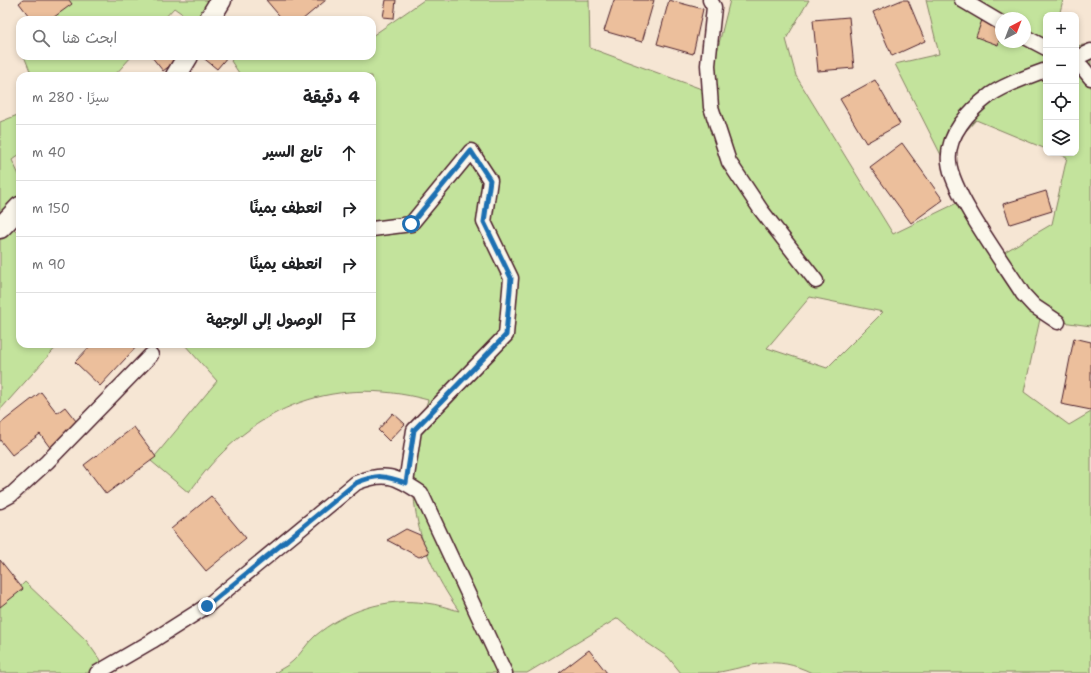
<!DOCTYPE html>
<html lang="ar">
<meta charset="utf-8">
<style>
:root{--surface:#fff;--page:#f6f6f6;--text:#202124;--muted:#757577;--line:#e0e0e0}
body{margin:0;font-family:"Shantell Sans","Playpen Sans Arabic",sans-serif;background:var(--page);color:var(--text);direction:rtl}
.controls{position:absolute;right:12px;top:12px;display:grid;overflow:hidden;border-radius:8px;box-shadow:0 2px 6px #0003}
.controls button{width:36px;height:36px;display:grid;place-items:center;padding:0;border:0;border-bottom:1px solid var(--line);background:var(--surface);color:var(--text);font:20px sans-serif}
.compass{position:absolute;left:995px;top:12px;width:36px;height:36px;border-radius:50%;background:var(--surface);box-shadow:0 2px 6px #0003;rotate:42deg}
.stop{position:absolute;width:12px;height:12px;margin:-9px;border:3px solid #1f6fb2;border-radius:50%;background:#fff}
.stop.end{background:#1f6fb2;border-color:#fff;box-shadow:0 1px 4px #0008}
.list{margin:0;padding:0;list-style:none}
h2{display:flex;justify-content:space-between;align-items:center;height:52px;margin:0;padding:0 16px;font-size:17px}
h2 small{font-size:13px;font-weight:400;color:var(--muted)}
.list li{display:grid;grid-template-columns:26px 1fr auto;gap:12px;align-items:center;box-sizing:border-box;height:56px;padding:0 16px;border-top:1px solid var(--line)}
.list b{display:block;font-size:15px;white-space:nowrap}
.list em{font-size:13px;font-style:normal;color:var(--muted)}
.icon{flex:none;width:22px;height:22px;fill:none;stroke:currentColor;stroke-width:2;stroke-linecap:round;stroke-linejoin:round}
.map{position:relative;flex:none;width:1091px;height:673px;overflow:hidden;direction:ltr}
.search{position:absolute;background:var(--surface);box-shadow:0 2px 6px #0003;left:16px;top:16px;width:360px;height:44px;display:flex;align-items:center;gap:10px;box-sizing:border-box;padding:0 14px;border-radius:12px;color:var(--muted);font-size:15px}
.panel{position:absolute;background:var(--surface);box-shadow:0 2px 6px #0003;left:16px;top:72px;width:360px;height:276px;border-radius:12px;direction:rtl}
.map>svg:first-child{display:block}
.green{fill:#c3e39c;stroke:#868164;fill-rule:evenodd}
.building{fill:#ecbf9c;stroke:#4a1f2b}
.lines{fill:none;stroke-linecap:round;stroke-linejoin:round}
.street-casing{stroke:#4a1f2b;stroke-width:17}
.secondary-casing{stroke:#4a1f2b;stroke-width:23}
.street{stroke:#fbf7ec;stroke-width:14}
.secondary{stroke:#fbf7ec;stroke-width:20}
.route{stroke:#1f6fb2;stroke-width:5}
</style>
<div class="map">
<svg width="1091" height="673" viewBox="0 0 1091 673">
<rect width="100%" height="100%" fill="#f6e6d4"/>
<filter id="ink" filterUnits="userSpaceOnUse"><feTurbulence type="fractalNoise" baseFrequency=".025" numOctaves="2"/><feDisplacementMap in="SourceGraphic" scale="8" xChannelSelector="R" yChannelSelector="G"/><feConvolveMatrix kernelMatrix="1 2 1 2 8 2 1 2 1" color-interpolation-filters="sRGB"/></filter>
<g filter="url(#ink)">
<path class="green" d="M70 0H215L201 20H191L174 8 163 20H50Z
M424 0H589L590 48 707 91 730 0H809L786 39 796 76 893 234 959 202 996 257 1052 224 1067 157 1057 153H1076V46L1091 44V326L1040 319 1024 392 1069 425 1091 412V673H812C774 654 753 666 715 673 705 673 692 673 681 673L668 657 646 642 618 618 527 673H275C280 669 288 666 293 661 301 654 306 644 315 636 345 611 386 597 426 603 437 604 448 608 459 611 411 543 401 478 428 400 329 373 246 410 189 493L151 461 217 381 184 344H372V76H241L231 61 235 56H372V36ZM810 297 883 312 827 368 767 348Z
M926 0H1063L1060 12 1061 15H1046V149L976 120 942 157 895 64 939 54ZM1001 18H1025V42H1001Z
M24 56H132L114 76H32Z
M20 114V154L12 160 20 177V193L0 213V122Z
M0 219 20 234V344H59L0 410Z
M25 582 86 640 109 673H0V606Z"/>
<path class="building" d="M23 0H69L72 4 50 20H32L19 3Z
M266 0H326L302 20H283Z
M386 0H396L394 18 383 17Z
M614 0H654L642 42 604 31Z
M669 0 703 9 693 54 657 44Z
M902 0H908L925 41 892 56 873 12Z
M849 17 854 68 818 71 813 20Z
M982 20 994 24 1001 33 998 45 976 37Z
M151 56H183L163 71Z
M201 56H228L217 69Z
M875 80 900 124 866 143 840 99Z
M902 143 943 200 911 223 870 167Z
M1046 191 1052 211 1010 224 1003 204Z
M1074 338 1091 342V410L1061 404Z
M92 344H139L100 386 75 362Z
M41 392 57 413 65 407 80 426 51 449 40 434 12 455 0 440V424Z
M393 413 405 424 389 441 378 430Z
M134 427 156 457 106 494 84 465Z
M211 496 246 538 206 571 171 529Z
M406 529 420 535 429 553 419 557 387 540Z
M0 560 23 589 0 607Z
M589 650 607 673H559Z"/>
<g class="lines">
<defs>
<path id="street" d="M710 0 714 7 708 65 711 107 729 162 761 210 816 281
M962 0 1001 23
M1025 37 1046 48
M1076 58 1091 51
M1076 63 1082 67 1091 78
M1046 70C1029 76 1004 85 990 95 970 110 946 135 949 162 952 194 1005 265 1023 294L1034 306 1058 322
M372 229 411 224 471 151 490 180 484 222 511 278 506 335 414 430 406 483
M0 501 11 495 47 462 151 355
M97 673 152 641 207 606 356 483C385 471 396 476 421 493L505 673"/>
<path id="secondary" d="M209 20 221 0
M176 76 188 56
M0 228 20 207"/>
</defs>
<use href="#street" class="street-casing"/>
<use href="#secondary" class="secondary-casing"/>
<use href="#street" class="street"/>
<use href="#secondary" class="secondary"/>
</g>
</g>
<g class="lines" filter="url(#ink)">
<path class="route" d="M207 606 356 483C377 474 384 475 406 483L414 430 506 335 511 278 484 222 490 180 471 151 411 224"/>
</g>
</svg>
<div class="controls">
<button>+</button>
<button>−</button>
<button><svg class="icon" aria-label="locate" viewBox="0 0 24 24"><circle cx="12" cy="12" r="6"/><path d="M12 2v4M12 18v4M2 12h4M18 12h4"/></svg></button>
<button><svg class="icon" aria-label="layers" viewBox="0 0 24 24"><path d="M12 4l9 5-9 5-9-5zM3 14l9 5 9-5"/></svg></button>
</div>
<svg class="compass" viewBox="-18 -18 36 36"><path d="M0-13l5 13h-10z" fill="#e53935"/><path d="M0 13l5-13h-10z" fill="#757577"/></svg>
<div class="stop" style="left:411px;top:224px"></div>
<div class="stop end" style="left:207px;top:606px"></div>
<div class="search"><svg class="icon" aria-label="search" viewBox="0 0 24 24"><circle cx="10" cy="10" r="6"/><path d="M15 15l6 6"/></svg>ابحث هنا</div>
<section class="panel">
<h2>4 دقيقة<small>سيرًا · 280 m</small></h2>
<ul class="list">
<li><svg class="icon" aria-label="ahead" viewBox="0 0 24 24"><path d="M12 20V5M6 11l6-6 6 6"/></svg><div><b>تابع السير</b></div><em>40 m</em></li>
<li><svg class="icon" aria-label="right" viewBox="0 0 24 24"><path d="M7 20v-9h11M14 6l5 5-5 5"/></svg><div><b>انعطف يمينًا</b></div><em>150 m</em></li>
<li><svg class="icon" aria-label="right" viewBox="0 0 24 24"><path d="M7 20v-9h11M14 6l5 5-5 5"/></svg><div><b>انعطف يمينًا</b></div><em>90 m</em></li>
<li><svg class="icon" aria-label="arrive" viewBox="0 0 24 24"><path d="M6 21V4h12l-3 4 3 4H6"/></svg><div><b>الوصول إلى الوجهة</b></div></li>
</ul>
</section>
</div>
